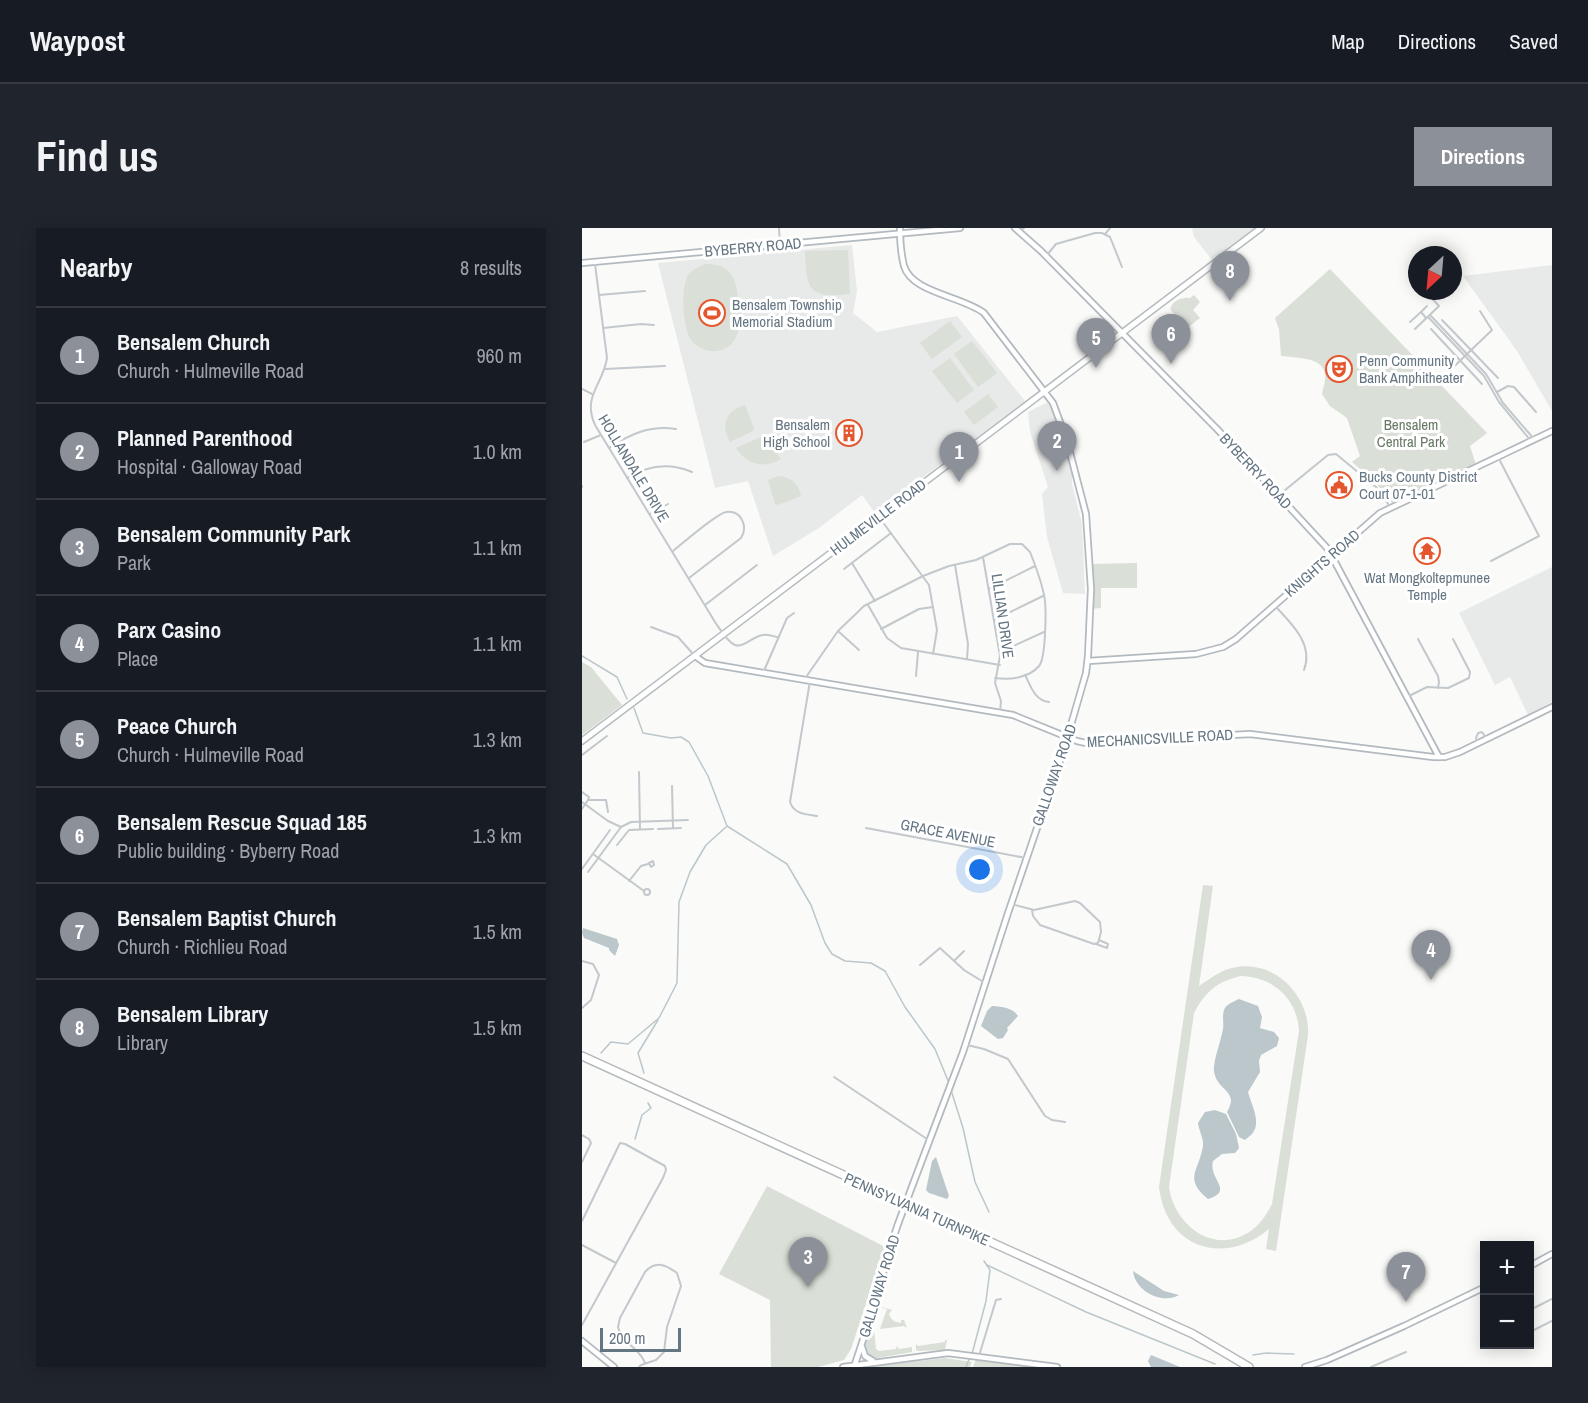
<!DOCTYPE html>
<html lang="en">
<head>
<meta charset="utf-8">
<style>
	:root { --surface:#171b24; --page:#20242c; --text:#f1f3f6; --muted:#9ea1a6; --line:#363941; --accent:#8c9099 }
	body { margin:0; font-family:"Archivo Narrow",sans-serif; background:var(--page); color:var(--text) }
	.controls { position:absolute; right:18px; bottom:18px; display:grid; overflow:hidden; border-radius:0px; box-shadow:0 3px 15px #0003 }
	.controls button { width:54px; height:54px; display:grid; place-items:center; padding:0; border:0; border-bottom:2px solid var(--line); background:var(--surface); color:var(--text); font:30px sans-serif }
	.compass { position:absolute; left:826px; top:18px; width:54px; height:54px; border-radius:50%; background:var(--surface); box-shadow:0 3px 15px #0003; rotate:206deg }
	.scale { position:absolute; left:18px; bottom:15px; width:81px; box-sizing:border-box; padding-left:6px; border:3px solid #657683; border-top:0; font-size:16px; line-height:21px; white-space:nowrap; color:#657683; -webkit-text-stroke:4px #fff; paint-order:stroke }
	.you { position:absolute; left:398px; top:642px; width:21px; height:21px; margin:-15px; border:4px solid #fff; border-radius:50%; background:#1a73e8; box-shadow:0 0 0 9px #1a73e833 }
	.badge { display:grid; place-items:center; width:39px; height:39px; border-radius:50%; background:var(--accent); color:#fff; font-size:20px; font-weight:700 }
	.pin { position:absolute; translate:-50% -50px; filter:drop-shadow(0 2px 3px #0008) }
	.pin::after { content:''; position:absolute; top:32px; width:21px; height:18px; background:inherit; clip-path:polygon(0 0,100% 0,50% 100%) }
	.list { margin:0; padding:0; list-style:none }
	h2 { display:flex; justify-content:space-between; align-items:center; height:78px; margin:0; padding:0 24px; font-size:26px }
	h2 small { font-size:20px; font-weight:400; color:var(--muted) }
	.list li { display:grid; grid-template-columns:39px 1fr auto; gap:18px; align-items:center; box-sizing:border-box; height:96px; padding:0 24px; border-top:2px solid var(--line) }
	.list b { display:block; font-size:22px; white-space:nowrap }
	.list p { margin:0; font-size:20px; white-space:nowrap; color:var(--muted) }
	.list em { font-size:20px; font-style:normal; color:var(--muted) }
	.map { position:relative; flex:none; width:970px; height:1139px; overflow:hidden; border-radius:0px }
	header { display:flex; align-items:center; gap:36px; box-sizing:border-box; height:84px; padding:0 30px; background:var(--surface); border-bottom:2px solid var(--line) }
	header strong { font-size:28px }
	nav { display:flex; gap:33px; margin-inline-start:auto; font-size:21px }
	.intro { display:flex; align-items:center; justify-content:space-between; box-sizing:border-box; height:144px; padding:0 36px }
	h1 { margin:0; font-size:42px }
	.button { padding:15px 27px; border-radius:0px; background:var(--accent); color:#fff; font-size:21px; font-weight:700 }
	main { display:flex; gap:36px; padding:0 36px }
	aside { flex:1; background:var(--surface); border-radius:0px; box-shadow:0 3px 15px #0003 }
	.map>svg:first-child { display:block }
	.built { fill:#e8e9e9 }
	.green { fill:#dadfd7; fill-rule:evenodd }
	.water { fill:#bbc7cb }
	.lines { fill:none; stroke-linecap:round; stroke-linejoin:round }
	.stream { stroke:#bbc7cb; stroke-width:1.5 }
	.secondary-casing { stroke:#b3babf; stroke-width:8 }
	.primary-casing { stroke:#b5babe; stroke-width:8 }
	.highway-casing { stroke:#b4b9bd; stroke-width:10 }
	.street { stroke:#c3c8cc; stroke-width:2 }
	.secondary { stroke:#fff; stroke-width:4.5 }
	.primary { stroke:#fff; stroke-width:5 }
	.highway { stroke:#fff; stroke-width:7 }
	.secondary-bridge-casing { stroke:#b3babf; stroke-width:8; stroke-linecap:butt }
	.secondary-bridge { stroke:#fff; stroke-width:4.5 }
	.labels { text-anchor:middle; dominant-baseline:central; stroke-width:6; stroke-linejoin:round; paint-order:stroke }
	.street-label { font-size:15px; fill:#657683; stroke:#fff }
	.poi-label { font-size:15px; fill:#657683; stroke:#fff; text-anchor:start }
	.park-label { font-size:15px; fill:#687a64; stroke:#fff }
</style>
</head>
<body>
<header>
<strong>Waypost</strong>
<nav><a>Map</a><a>Directions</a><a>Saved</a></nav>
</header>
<div class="intro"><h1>Find us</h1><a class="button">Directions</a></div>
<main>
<aside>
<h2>Nearby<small>8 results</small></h2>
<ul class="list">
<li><span class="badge">1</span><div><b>Bensalem Church</b><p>Church · Hulmeville Road</p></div><em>960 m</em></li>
<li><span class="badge">2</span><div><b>Planned Parenthood</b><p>Hospital · Galloway Road</p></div><em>1.0 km</em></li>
<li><span class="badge">3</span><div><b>Bensalem Community Park</b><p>Park</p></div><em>1.1 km</em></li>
<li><span class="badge">4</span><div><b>Parx Casino</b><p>Place</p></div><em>1.1 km</em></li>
<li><span class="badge">5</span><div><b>Peace Church</b><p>Church · Hulmeville Road</p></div><em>1.3 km</em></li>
<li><span class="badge">6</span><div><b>Bensalem Rescue Squad 185</b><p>Public building · Byberry Road</p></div><em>1.3 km</em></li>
<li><span class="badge">7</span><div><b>Bensalem Baptist Church</b><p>Church · Richlieu Road</p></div><em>1.5 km</em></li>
<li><span class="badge">8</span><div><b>Bensalem Library</b><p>Library</p></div><em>1.5 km</em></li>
</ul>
</aside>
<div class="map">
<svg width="970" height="1139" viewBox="0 0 970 1139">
	<rect width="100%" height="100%" fill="#fafaf8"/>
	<g class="built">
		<polygon points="610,0 673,0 631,33 612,9"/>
		<polygon points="270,17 275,63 271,85 295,104 375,88 443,173 293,285 280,267 237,300 191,328 166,253 133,260 76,35"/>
		<polygon points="970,37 970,183 935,123 881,48"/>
		<polygon points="466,174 477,198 490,245 490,256 500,296 503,366 481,365 465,309 460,266 466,259 448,204 446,184"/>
		<polygon points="970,339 970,474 946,487 928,449 913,457 877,385"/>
	</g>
	<g class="green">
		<path d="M264,22l2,1 2,43c-43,5 -43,-5 -45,-43z"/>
		<path d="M123,36c28,0 31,16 34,39 2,19 2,45 -23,48 -9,1 -20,-4 -25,-11 -8,-11 -11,-55 -2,-66 4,-5 10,-7 16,-10z"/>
		<path d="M748,41l157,164 -17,13 6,19 -84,38 -19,-23 -21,-18 8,-6 -13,-38 -17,-12 -8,-12c1,-6 4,-13 3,-19 -1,-19 -31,-17 -44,-19l-2,-27 -4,-11z"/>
		<path d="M612,67l6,7 -7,8 7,8 -13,10 -17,-19c3,-9 12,-12 20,-11z"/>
		<polygon points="368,93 380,109 350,131 338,115"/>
		<polygon points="390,113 415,145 396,159 372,126"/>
		<polygon points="368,130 392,162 375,175 350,143"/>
		<polygon points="406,166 416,179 392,197 382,184"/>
		<path d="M163,177l9,24 -1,2 -23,11c-10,-18 -4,-31 15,-37z"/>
		<path d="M179,209l5,1 15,21c-16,10 -34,6 -45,-11z"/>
		<path d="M196,248c13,1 20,7 23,20l-23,9 -3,-1 -7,-24z"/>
		<polygon points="555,335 555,360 519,360 519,380 508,381 508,336"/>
		<polygon points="0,434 9,439 40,477 0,507"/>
		<path d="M621,657l10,1 -14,100c11,-7 20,-15 33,-18 41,-10 78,26 76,67l-32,216 -10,-2 3,-20c-46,38 -103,19 -110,-42zM659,748c32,1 56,22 58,55l-27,173c-5,10 -11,19 -20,26 -36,27 -78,-4 -83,-43l25,-174c11,-21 24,-32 47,-37z"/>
		<polygon points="185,958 303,1019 269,1121 262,1132 236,1139 189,1139 188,1072 137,1046"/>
		<path d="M297,1078l13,4 -3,4c2,6 5,8 12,9v-3h3l3,8 -3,-2 -24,3 7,-20 -7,-2 -6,19 1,2 -1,1 2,20 3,2 17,-2 1,-3 2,3 13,-2v5l-40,7 -6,-3 -3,-10 2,-7h2z"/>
		<polygon points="363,1112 365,1112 363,1122 336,1123 334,1122 334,1116 336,1118 363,1114"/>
		<polygon points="363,1130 390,1134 388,1139 285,1139"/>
		<polygon points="394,1131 451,1139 391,1139"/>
	</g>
	<g class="water">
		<polygon points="1,700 35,711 37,717 33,728 27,722 27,720 2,710 0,705"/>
		<path d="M657,771l19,7 4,11 -2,11 14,4 5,6 -2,8 -16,9 -2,6 1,11 -12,20c3,12 14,30 4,42 -2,2 -5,4 -7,6l-6,-3 -12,-25c13,-22 -10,-20 -13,-41 -1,-10 7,-30 9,-42 1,-6 -1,-12 1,-19 2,-6 9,-8 15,-11z"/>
		<path d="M410,778c10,1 20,1 26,10l-11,12 1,2 -5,8 -5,1 -17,-13 6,-15z"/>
		<path d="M633,882l11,4 10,20 3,14 -4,5 -13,1 -9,7c-5,18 22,30 -5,38 -25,-21 -9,-28 -5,-53 1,-7 -4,-15 -5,-23l7,-11z"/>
		<polygon points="354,929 367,968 365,971 347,965 344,962 350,933"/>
		<path d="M551,1043l31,20 15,4c-17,10 -44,-4 -46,-24z"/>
		<polygon points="569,1127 598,1139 569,1139 566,1133"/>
	</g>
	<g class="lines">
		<g class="stream">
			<polyline points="0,428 35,449 45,471"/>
			<polyline points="52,480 61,505 89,510 99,509 107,514 126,548 145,598 205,636 229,677 243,715 250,726 263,733 289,735 303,743 323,779 353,821 367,855"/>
			<polyline points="19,825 29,814 46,816 77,790 95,755 97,674 108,644 124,617 144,599"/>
			<polyline points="62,845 56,825 76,792"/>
			<polyline points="369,862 381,900 393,954 407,984"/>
			<polyline points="53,911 60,887 69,880 66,875"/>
			<polyline points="405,1037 504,1084 633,1136"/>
			<polyline points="390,1126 404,1073 408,1042 402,1033"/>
			<polyline points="671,1127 684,1125 712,1126"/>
			<polyline points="384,1139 388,1129"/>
		</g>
		<defs>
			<g id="secondary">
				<path d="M318,0c0,12 1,26 4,38 8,27 58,30 80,47l69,90 14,38 19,73 5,75 -3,67 -2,17 -22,76 -56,164 -45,139 -50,132"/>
				<polyline points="433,0 459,23 635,201 746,321 857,529"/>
				<polyline points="0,35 378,0"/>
				<polyline points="113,428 123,435 431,487 495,513 504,515 668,506 851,529 863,529 878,524 970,479"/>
				<polyline points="506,433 614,426 641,419 654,411 798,285 970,203"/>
				<polyline points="948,1038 970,1026"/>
				<polyline points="0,1113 32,1139"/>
				<polyline points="280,1119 283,1128 291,1133"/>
				<polyline points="273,1136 295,1069 305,1029 316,996"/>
				<polyline points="261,1139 366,1125 475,1139"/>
				<polyline points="723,1139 745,1132 822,1098 903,1059"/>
			</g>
			<polyline id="primary" points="0,513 679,0"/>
			<polyline id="highway" points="0,828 611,1106 667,1139"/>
		</defs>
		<use href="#secondary" class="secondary-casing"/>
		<use href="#primary" class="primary-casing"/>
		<use href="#highway" class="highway-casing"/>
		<g class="street">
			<polyline points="197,0 198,17"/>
			<polyline points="436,3 442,0"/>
			<polyline points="523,6 528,0"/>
			<polyline points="465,27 474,16 513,5 520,5 528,9 540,39"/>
			<path d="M13,36l12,94c-4,27 -25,38 -12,67l120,197c5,7 12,20 20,23 9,3 18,-9 28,-10 5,-1 10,1 14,2"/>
			<polyline points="833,53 835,55"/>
			<polyline points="17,67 63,63"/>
			<polyline points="839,84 845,78"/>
			<polyline points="849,88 904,146 921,175 952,211"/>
			<polyline points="846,89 902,148 917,174 949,213"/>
			<polyline points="860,92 916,150"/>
			<polyline points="828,94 839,84 844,90"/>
			<polyline points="21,100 59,96 72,97"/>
			<polyline points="833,101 857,78 843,63"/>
			<polyline points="849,101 900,156"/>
			<polyline points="23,141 83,138"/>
			<polyline points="859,151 910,102 898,83"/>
			<polyline points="0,161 10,166"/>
			<polyline points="915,164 926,158 932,159 954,184"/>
			<polyline points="2,214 19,207"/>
			<path d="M27,220c21,-14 41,-23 67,-19"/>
			<path d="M45,250c21,-13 42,-16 65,-6"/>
			<polyline points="0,258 0,259"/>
			<polyline points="697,267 746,227 754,226 794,259 809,280"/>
			<polyline points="68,286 86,276"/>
			<polyline points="297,289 347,357 355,402 351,426"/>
			<path d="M91,323c10,-8 43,-37 53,-39 16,-2 22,15 15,26l-52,40"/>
			<polyline points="401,329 418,428 413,455 419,473 418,484"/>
			<polyline points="909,333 957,308 916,229"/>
			<polyline points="270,335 293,373"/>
			<polyline points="373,337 386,416 385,431"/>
			<polyline points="262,341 309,305"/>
			<polyline points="407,361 453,338"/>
			<polyline points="123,377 175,337"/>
			<polyline points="286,377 305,410 319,420 418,437"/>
			<path d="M693,378c16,17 39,38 29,64"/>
			<polyline points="412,392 461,368"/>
			<polyline points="69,399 96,409 111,426"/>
			<polyline points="299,401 337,381 351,379"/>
			<polyline points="256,403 277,422"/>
			<polyline points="836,411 856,448 857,454 856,460"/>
			<polyline points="418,424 462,404"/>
			<polyline points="181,445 205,390 212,385"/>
			<path d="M443,447c6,11 9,25 24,27"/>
			<polyline points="334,448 336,424"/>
			<path d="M222,452l34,-49 26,-25 59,-30 26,-10 27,-6 34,-16h12l8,8c6,15 13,33 15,49 1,11 1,57 -6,65 -10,12 -29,14 -44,12"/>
			<path d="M228,453l-20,121c4,12 15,12 27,14"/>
			<polyline points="827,468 845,459 866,460 887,450 888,444 871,411"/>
			<polyline points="896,515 894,510 896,505 900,504 905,511"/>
			<polyline points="0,527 25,508"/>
			<polyline points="57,544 58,601"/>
			<polyline points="90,558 91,600"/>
			<polyline points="0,564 7,569 6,572"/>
			<polyline points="0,574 26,593 39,599 49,594 106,592"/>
			<polyline points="0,581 6,572 24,572 26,584"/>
			<polyline points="284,600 444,630"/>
			<polyline points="76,601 99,600"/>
			<polyline points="35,617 47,602 71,601"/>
			<polyline points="11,626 62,663"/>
			<polygon points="71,633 72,637 69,639 67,635"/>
			<polyline points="0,641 28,602"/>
			<polyline points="6,644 39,599"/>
			<polyline points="47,653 59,638 66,636"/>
			<circle cx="65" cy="664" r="3"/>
			<polyline points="429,676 452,682 493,673 498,675 518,694 519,704 516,715 512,716 458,697 451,688 450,682"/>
			<polyline points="514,716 525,720 526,716 517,712"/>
			<polyline points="373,732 382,723"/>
			<polyline points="0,733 11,736 17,747 9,772 0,780"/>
			<polyline points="338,737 358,720 382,742 403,755"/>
			<polyline points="385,817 402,821 426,831 463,888 470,892 483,894"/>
			<polyline points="252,849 348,913"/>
			<polyline points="0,907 7,911 9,915 0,934"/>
			<polyline points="0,993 38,915 43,916 83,938 84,942 81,950 0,1097"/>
			<polyline points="0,1017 34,1035"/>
			<polyline points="948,1082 970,1071"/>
			<polyline points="948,1104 970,1093"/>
			<polyline points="397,1128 414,1072 419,1071"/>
			<path d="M57,1139l2,-2 15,-5 8,-8 3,-25 14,-41 -4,-13c-11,-8 -21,-13 -32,-1l-25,46 -2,9c3,16 22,21 27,36"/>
			<polyline points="789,1139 824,1124"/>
		</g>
		<use href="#secondary" class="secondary"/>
		<use href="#primary" class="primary"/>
		<use href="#highway" class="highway"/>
		<defs>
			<polyline id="secondary-bridge" points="316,996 331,956"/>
		</defs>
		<use href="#secondary-bridge" class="secondary-bridge-casing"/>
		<use href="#secondary-bridge" class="secondary-bridge"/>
	</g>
	<defs>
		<symbol id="stadium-ring" viewBox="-11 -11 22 22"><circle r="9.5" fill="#fff" stroke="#e4572e" stroke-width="1.5"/><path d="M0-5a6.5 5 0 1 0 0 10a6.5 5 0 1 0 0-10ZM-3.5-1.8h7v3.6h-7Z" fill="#e4572e"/></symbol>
		<symbol id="theatre-ring" viewBox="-11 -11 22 22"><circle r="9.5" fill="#fff" stroke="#e4572e" stroke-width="1.5"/><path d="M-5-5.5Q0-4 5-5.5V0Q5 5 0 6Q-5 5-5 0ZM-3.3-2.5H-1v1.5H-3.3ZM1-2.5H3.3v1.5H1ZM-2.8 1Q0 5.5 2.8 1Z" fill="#e4572e"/></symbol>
		<symbol id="building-ring" viewBox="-11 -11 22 22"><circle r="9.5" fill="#fff" stroke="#e4572e" stroke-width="1.5"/><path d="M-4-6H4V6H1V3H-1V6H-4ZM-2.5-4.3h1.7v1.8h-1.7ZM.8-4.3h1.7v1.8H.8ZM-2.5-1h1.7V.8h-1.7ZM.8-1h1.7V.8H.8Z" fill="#e4572e"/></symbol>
		<symbol id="civic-ring" viewBox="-11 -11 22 22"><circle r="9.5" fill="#fff" stroke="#e4572e" stroke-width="1.5"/><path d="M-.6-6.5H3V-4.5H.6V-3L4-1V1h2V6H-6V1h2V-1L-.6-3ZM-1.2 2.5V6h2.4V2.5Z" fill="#e4572e"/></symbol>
		<symbol id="temple-ring" viewBox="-11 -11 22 22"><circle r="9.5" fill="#fff" stroke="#e4572e" stroke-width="1.5"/><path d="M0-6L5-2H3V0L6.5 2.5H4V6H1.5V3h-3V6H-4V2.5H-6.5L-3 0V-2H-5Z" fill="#e4572e"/></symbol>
	</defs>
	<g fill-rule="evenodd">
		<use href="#stadium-ring" x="115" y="70" width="30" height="30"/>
		<use href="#theatre-ring" x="742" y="126" width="30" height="30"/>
		<use href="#building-ring" x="252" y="190" width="30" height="30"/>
		<use href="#civic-ring" x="742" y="242" width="30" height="30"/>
		<use href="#temple-ring" x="830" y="308" width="30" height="30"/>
	</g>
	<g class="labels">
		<g class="street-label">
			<text transform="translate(171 19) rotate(-5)">BYBERRY ROAD</text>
			<text transform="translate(52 240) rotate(59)">HOLLANDALE DRIVE</text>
			<text transform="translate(674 243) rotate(47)">BYBERRY ROAD</text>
			<text transform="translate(296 289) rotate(-37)">HULMEVILLE ROAD</text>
			<text transform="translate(740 335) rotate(-41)">KNIGHTS ROAD</text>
			<text transform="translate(421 388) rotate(82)">LILLIAN DRIVE</text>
			<text transform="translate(578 510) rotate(-3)">MECHANICSVILLE ROAD</text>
			<text transform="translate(472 547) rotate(-71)">GALLOWAY ROAD</text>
			<text transform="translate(366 605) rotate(11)">GRACE AVENUE</text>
			<text transform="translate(335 981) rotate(24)">PENNSYLVANIA TURNPIKE</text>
			<text transform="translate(297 1058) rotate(-73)">GALLOWAY ROAD</text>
		</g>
		<g class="poi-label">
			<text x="150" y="76">Bensalem Township<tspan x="150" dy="17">Memorial Stadium</tspan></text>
			<text x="777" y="132">Penn Community<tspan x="777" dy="17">Bank Amphitheater</tspan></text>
			<text x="248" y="196" text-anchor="end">Bensalem<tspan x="248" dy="17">High School</tspan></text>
			<text x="777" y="248">Bucks County District<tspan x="777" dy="17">Court 07-1-01</tspan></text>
			<text x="845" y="349" text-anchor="middle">Wat Mongkoltepmunee<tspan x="845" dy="17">Temple</tspan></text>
		</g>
		<g class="park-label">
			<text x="829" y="196">Bensalem<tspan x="829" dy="17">Central Park</tspan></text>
		</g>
	</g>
</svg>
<div class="controls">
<button>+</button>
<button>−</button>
</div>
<svg class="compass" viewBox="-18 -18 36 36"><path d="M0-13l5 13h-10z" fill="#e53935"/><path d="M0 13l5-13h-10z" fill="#9ea1a6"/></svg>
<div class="scale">200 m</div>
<div class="you"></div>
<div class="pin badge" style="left:377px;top:254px">1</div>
<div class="pin badge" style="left:475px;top:243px">2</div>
<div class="pin badge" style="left:226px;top:1059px">3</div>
<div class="pin badge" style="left:849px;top:752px">4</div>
<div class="pin badge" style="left:514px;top:140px">5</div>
<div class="pin badge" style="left:589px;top:136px">6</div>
<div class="pin badge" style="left:824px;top:1074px">7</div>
<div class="pin badge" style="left:648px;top:73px">8</div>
</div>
</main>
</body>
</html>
